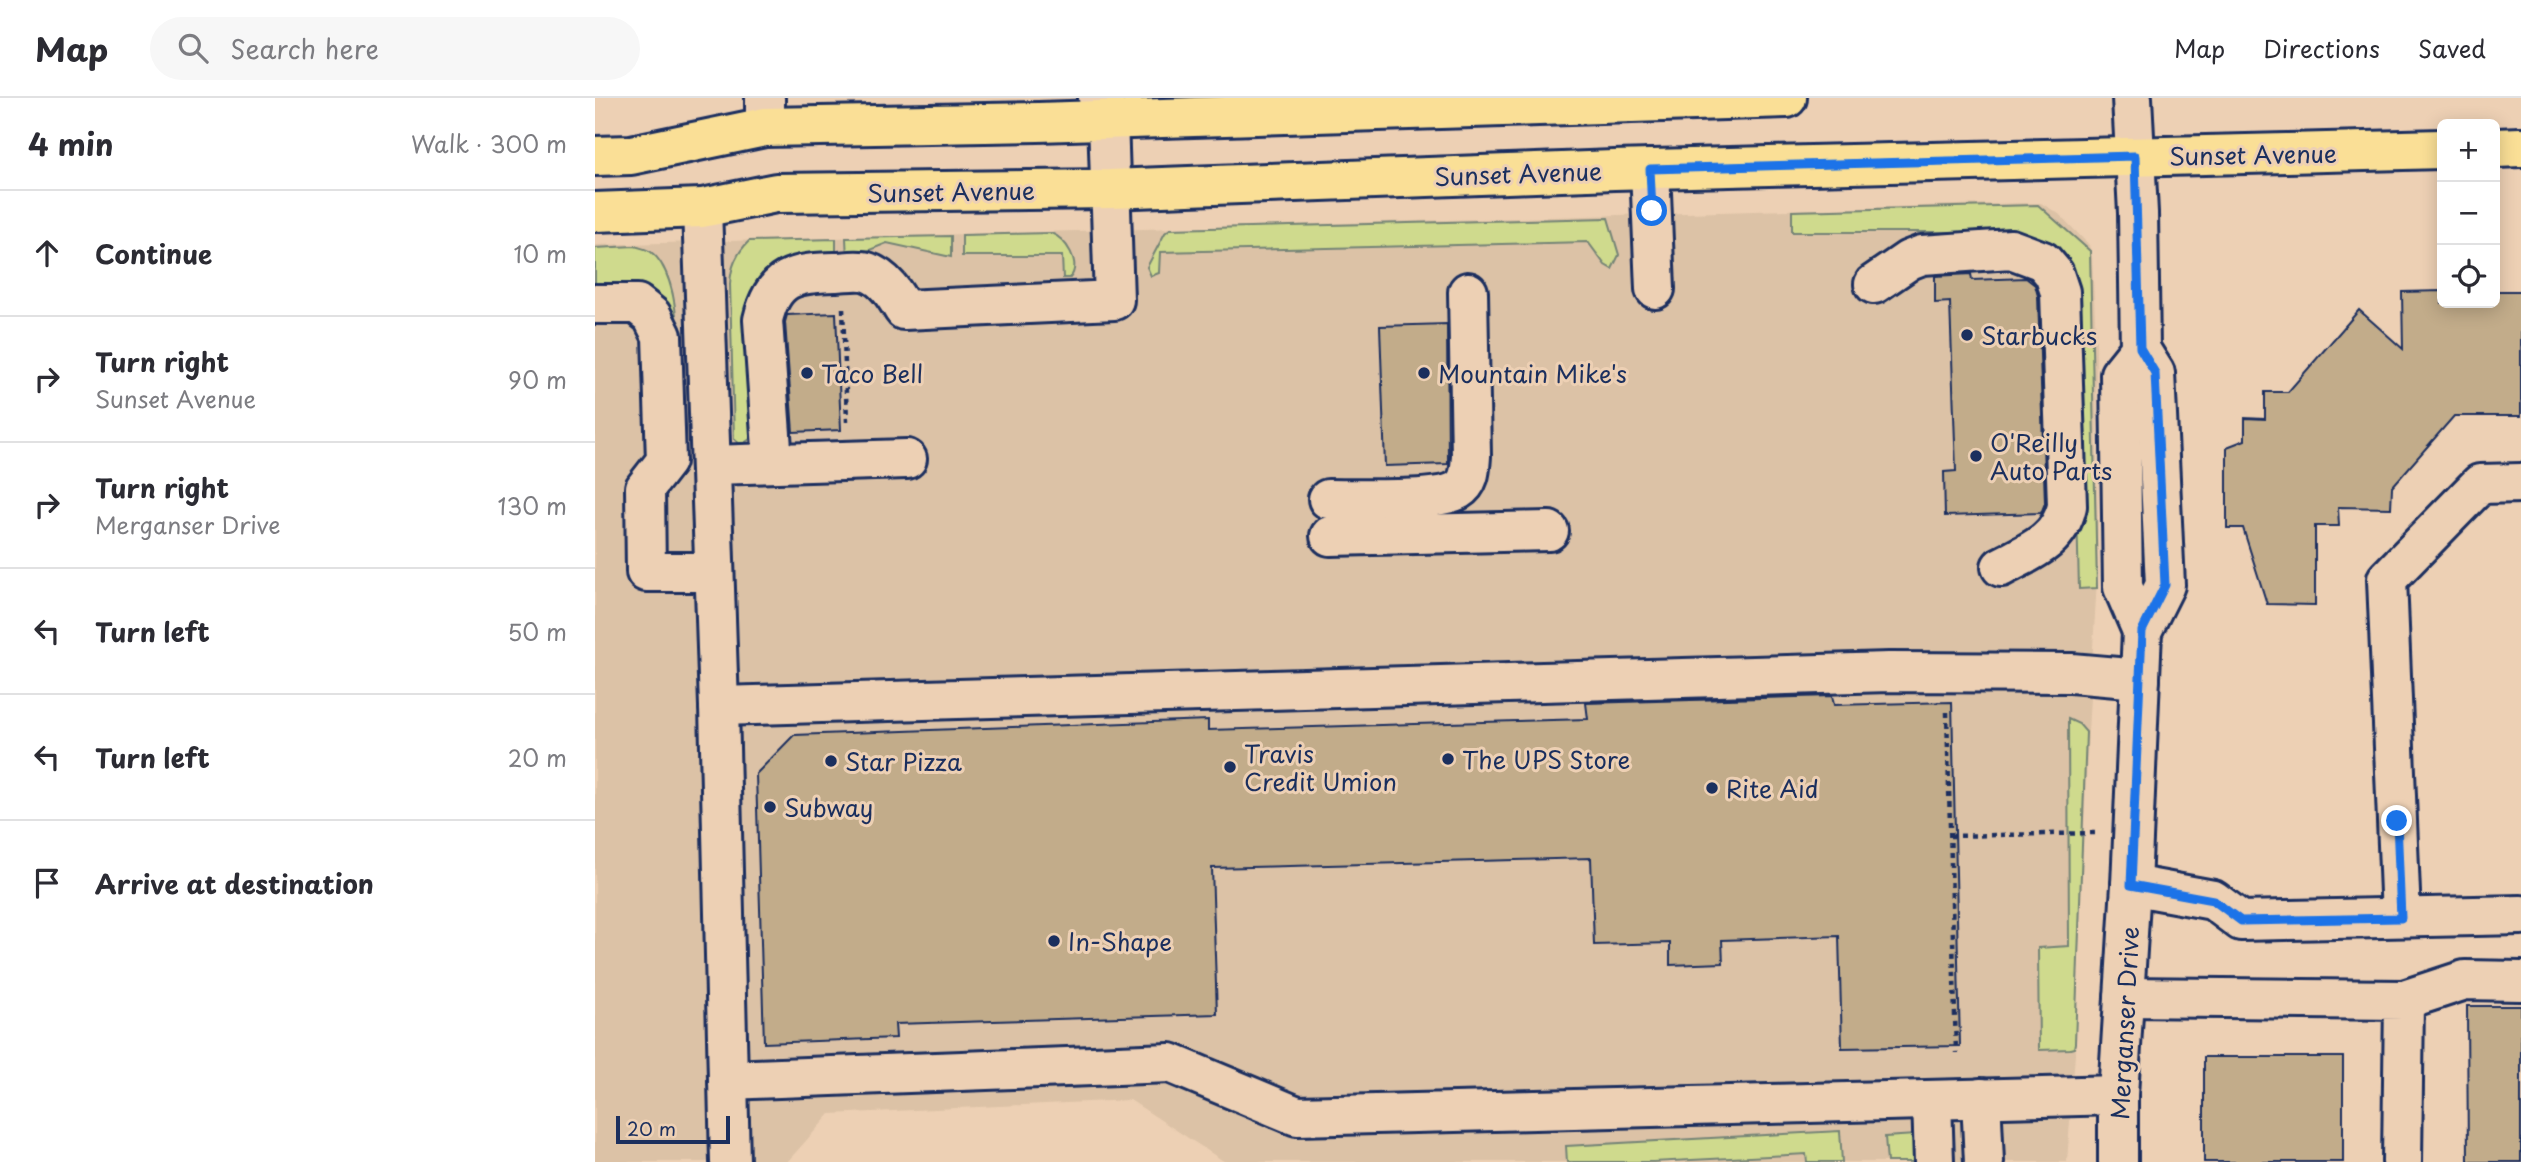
<!DOCTYPE html>
<html lang="en">
<head>
<meta charset="utf-8">
<style>
	:root { --surface:#fff; --page:#f7f7f7; --text:#2b2b33; --muted:#7c7c81; --line:#e1e1e2 }
	body { margin:0; font-family:"Playpen Sans",sans-serif; background:var(--page); color:var(--text) }
	.controls { position:absolute; right:21px; top:21px; display:grid; overflow:hidden; border-radius:10px; box-shadow:0 4px 18px #0003 }
	.controls button { width:63px; height:63px; display:grid; place-items:center; padding:0; border:0; border-bottom:2px solid var(--line); background:var(--surface); color:var(--text); font:35px sans-serif }
	.scale { position:absolute; left:21px; bottom:18px; width:114px; box-sizing:border-box; padding-left:7px; border:4px solid #1b2f5e; border-top:0; font-size:19px; line-height:24px; white-space:nowrap; color:#1b2f5e; -webkit-text-stroke:5px #edd0b4; paint-order:stroke }
	.stop { position:absolute; width:21px; height:21px; margin:-16px; border:5px solid #1a73e8; border-radius:50%; background:#fff }
	.stop.end { background:#1a73e8; border-color:#fff; box-shadow:0 2px 7px #0008 }
	.list { margin:0; padding:0; list-style:none }
	h2 { display:flex; justify-content:space-between; align-items:center; height:91px; margin:0; padding:0 28px; font-size:30px }
	h2 small { font-size:23px; font-weight:400; color:var(--muted) }
	.list li { display:grid; grid-template-columns:46px 1fr auto; gap:21px; align-items:center; box-sizing:border-box; height:126px; padding:0 28px; border-top:2px solid var(--line) }
	.list b { display:block; font-size:26px; white-space:nowrap }
	.list p { margin:0; font-size:23px; white-space:nowrap; color:var(--muted) }
	.list em { font-size:23px; font-style:normal; color:var(--muted) }
	.icon { flex:none; width:38px; height:38px; fill:none; stroke:currentColor; stroke-width:2; stroke-linecap:round; stroke-linejoin:round }
	.map { position:relative; flex:none; width:1926px; height:1064px; overflow:hidden }
	header { display:flex; align-items:center; gap:42px; box-sizing:border-box; height:98px; padding:0 35px; background:var(--surface); border-bottom:2px solid var(--line) }
	header strong { font-size:33px }
	nav { display:flex; gap:38px; margin-inline-start:auto; font-size:24px }
	.search { width:490px; height:63px; background:var(--page); display:flex; align-items:center; gap:18px; box-sizing:border-box; padding:0 24px; border-radius:38px; color:var(--muted); font-size:26px }
	main { display:flex }
	aside { flex:1; background:var(--surface) }
	.map>svg:first-child { display:block }
	.built { fill:#dcc2a6 }
	.green { fill:#cfda8d; stroke:#758476; stroke-width:2 }
	.building { fill:#c2ac8a; stroke:#1b2f5e; stroke-width:2 }
	.lines { fill:none; stroke-linecap:round; stroke-linejoin:round }
	.minor-casing { stroke:#1b2f5e; stroke-width:44 }
	.major-casing { stroke:#1b2f5e; stroke-width:44 }
	.path { stroke:#1b2f5e; stroke-width:4.5; stroke-dasharray:5 5; stroke-linecap:butt }
	.minor { stroke:#edd0b4; stroke-width:38 }
	.major { stroke:#fadf96; stroke-width:38 }
	.route { stroke:#1a73e8; stroke-width:9 }
	.poi-dot { fill:#1b2f5e; stroke:#edd0b4; stroke-width:2.5 }
	.labels { text-anchor:middle; dominant-baseline:central; stroke-width:6; stroke-linejoin:round; paint-order:stroke }
	.street-label { font-size:24px; fill:#1b2f5e; stroke:#edd0b4 }
	.poi-label { font-size:24px; fill:#1b2f5e; stroke:#edd0b4; text-anchor:start }
</style>
</head>
<body>
<header>
<strong>Map</strong>
<div class="search"><svg class="icon" aria-label="search" viewBox="0 0 24 24"><circle cx="10" cy="10" r="6"/><path d="M15 15l6 6"/></svg>Search here</div>
<nav><a>Map</a><a>Directions</a><a>Saved</a></nav>
</header>
<main>
<aside>
<h2>4 min<small>Walk · 300 m</small></h2>
<ul class="list">
<li><svg class="icon" aria-label="ahead" viewBox="0 0 24 24"><path d="M12 20V5M6 11l6-6 6 6"/></svg><div><b>Continue</b></div><em>10 m</em></li>
<li><svg class="icon" aria-label="right" viewBox="0 0 24 24"><path d="M7 20v-9h11M14 6l5 5-5 5"/></svg><div><b>Turn right</b><p>Sunset Avenue</p></div><em>90 m</em></li>
<li><svg class="icon" aria-label="right" viewBox="0 0 24 24"><path d="M7 20v-9h11M14 6l5 5-5 5"/></svg><div><b>Turn right</b><p>Merganser Drive</p></div><em>130 m</em></li>
<li><svg class="icon" aria-label="left" viewBox="0 0 24 24"><path d="M17 20v-9H6M10 6l-5 5 5 5"/></svg><div><b>Turn left</b></div><em>50 m</em></li>
<li><svg class="icon" aria-label="left" viewBox="0 0 24 24"><path d="M17 20v-9H6M10 6l-5 5 5 5"/></svg><div><b>Turn left</b></div><em>20 m</em></li>
<li><svg class="icon" aria-label="arrive" viewBox="0 0 24 24"><path d="M6 21V4h12l-3 4 3 4H6"/></svg><div><b>Arrive at destination</b></div></li>
</ul>
</aside>
<div class="map">
<svg width="1926" height="1064" viewBox="0 0 1926 1064">
	<rect width="100%" height="100%" fill="#edd0b4"/>
	<filter id="ink" filterUnits="userSpaceOnUse"><feTurbulence type="fractalNoise" baseFrequency=".0143" numOctaves="2"/><feDisplacementMap in="SourceGraphic" scale="14" xChannelSelector="R" yChannelSelector="G"/><feConvolveMatrix kernelMatrix="1 2 1 2 8 2 1 2 1" color-interpolation-filters="sRGB"/></filter>
	<g filter="url(#ink)">
		<polygon class="built" points="1431,105 1446,105 1464,116 1494,147 1497,159 1501,241 1503,466 1493,633 1480,956 1472,1064 630,1064 535,1002 235,1016 192,1064 0,1064 0,147"/>
		<g class="green">
			<polygon points="1443,107 1495,153 1502,490 1484,491 1476,179 1443,140 1417,134 1197,134 1197,113"/>
			<polygon points="1013,120 1024,157 1017,171 1010,167 993,144 565,154 564,175 556,178 552,169 570,135 575,131"/>
			<path d="M456,135c15,6 31,30 19,45h-7l-1,-22h-100v-21z"/>
			<polygon points="356,138 356,159 292,145 252,161 251,140"/>
			<path d="M241,141v23l-56,6 -24,167 -15,10 -7,-6 -4,-155c1,-17 6,-30 19,-43z"/>
			<path d="M40,148c5,2 12,3 16,6 17,13 23,44 25,63l-22,-19 -59,-8v-40z"/>
			<polygon points="1473,621 1484,626 1491,634 1480,945 1479,950 1475,951 1444,952 1443,850 1474,848"/>
			<polygon points="1245,1033 1247,1064 1212,1064 1211,1056 1058,1064 972,1064 971,1048"/>
			<polygon points="1320,1037 1322,1064 1292,1064 1290,1039"/>
		</g>
		<g class="building">
			<polygon points="1376,176 1377,182 1431,180 1440,187 1443,198 1450,405 1446,415 1350,418 1349,374 1361,373 1355,204 1340,205 1340,178"/>
			<polygon points="1847,193 1847,205 1900,205 1900,193 1926,193 1926,318 1859,318 1797,389 1796,410 1743,409 1744,428 1720,428 1720,507 1672,506 1648,430 1632,430 1632,349 1650,342 1650,320 1670,321 1670,294 1693,294 1764,212 1808,251 1807,194"/>
			<polygon points="241,215 246,332 198,334 190,224 192,217"/>
			<polygon points="852,226 853,366 790,368 785,228"/>
			<polygon points="1237,598 1239,607 1357,604 1365,948 1247,950 1244,838 1127,842 1128,865 1075,867 1075,845 999,847 996,760 617,770 622,916 300,926 301,940 169,945 161,676 199,637 613,622 613,632 993,621 991,605"/>
			<polygon points="1872,908 1926,908 1926,1064 1873,1064"/>
			<rect x="1609" y="959" width="139" height="105"/>
		</g>
		<g class="lines">
			<defs>
				<g id="minor">
					<polyline points="170,0 170,29"/>
					<polyline points="1055,71 1060,191"/>
					<polyline points="107,110 124,608 135,1064"/>
					<path d="M1279,186l35,-24 13,-5 89,-6 32,12 11,13 6,18 7,214c-8,36 -36,45 -66,61"/>
					<polyline points="0,206 42,206 57,218 67,238 71,363 50,390 51,474 119,474"/>
					<polyline points="1545,251 1525,276 1528,489 1547,533"/>
					<path d="M178,365l-10,-143c10,-44 32,-47 72,-48 9,0 23,-3 32,0 18,6 28,23 37,38l210,-10 -6,-181 -10,-21"/>
					<polyline points="116,367 312,361"/>
					<path d="M733,401c27,0 111,3 130,-9 12,-7 12,-21 13,-34l-3,-164"/>
					<polyline points="735,438 954,433"/>
					<polyline points="124,608 1294,574 1476,575 1545,581"/>
					<polyline points="1536,787 1618,802 1646,823 1926,817"/>
					<polyline points="1806,819 1792,481 1885,386 1926,385"/>
					<polyline points="1529,899 1809,902 1807,1064"/>
					<polyline points="1809,902 1870,882 1926,883"/>
					<polyline points="133,982 575,965 702,1018 1523,997"/>
					<polyline points="1386,1000 1389,1064"/>
					<polyline points="1337,1002 1339,1064"/>
					<polyline points="1523,1064 1523,997 1536,787 1547,533 1570,487 1560,275 1545,251 1543,115 1537,0"/>
				</g>
				<g id="major">
					<polyline points="1900,50 1926,49"/>
					<polyline points="0,58 36,57 170,29 443,24 1192,0"/>
					<polyline points="0,114 107,110 181,95 515,91 1019,72 1847,51"/>
				</g>
			</defs>
			<use href="#minor" class="minor-casing"/>
			<use href="#major" class="major-casing"/>
			<g class="path">
				<polyline points="248,210 252,324"/>
				<polyline points="1352,614 1361,955"/>
				<polyline points="1355,738 1501,735"/>
			</g>
			<use href="#minor" class="minor"/>
			<use href="#major" class="major"/>
		</g>
	</g>
	<g class="lines" filter="url(#ink)">
		<polyline class="route" points="1057,113 1055,71 1540,58 1545,250 1560,275 1570,487 1547,533 1536,787 1618,802 1646,823 1806,820 1802,723"/>
	</g>
	<g class="poi-dot">
		<circle cx="1372" cy="237" r="7"/>
		<circle cx="212" cy="275" r="7"/>
		<circle cx="829" cy="275" r="7"/>
		<circle cx="1381" cy="358" r="7"/>
		<circle cx="853" cy="661" r="7"/>
		<circle cx="236" cy="663" r="7"/>
		<circle cx="635" cy="669" r="7"/>
		<circle cx="1117" cy="690" r="7"/>
		<circle cx="175" cy="709" r="7"/>
		<circle cx="459" cy="843" r="7"/>
	</g>
	<g class="labels">
		<g class="street-label">
			<text transform="translate(1658 56) rotate(-1)">Sunset Avenue</text>
			<text transform="translate(923 75) rotate(-2)">Sunset Avenue</text>
			<text transform="translate(356 93) rotate(-1)">Sunset Avenue</text>
			<text transform="translate(1529 925) rotate(-87)">Merganser Drive</text>
		</g>
		<g class="poi-label">
			<text x="1386" y="237">Starbucks</text>
			<text x="226" y="275">Taco Bell</text>
			<text x="843" y="275">Mountain Mike's</text>
			<text x="1395" y="344">O'Reilly<tspan x="1395" dy="28">Auto Parts</tspan></text>
			<text x="649" y="655">Travis<tspan x="649" dy="28">Credit Umion</tspan></text>
			<text x="867" y="661">The UPS Store</text>
			<text x="250" y="663">Star Pizza</text>
			<text x="1131" y="690">Rite Aid</text>
			<text x="189" y="709">Subway</text>
			<text x="473" y="843">In-Shape</text>
		</g>
	</g>
</svg>
<div class="controls">
<button>+</button>
<button>−</button>
<button><svg class="icon" aria-label="locate" viewBox="0 0 24 24"><circle cx="12" cy="12" r="6"/><path d="M12 2v4M12 18v4M2 12h4M18 12h4"/></svg></button>
</div>
<div class="scale">20 m</div>
<div class="stop" style="left:1057px;top:113px"></div>
<div class="stop end" style="left:1802px;top:723px"></div>
</div>
</main>
</body>
</html>
